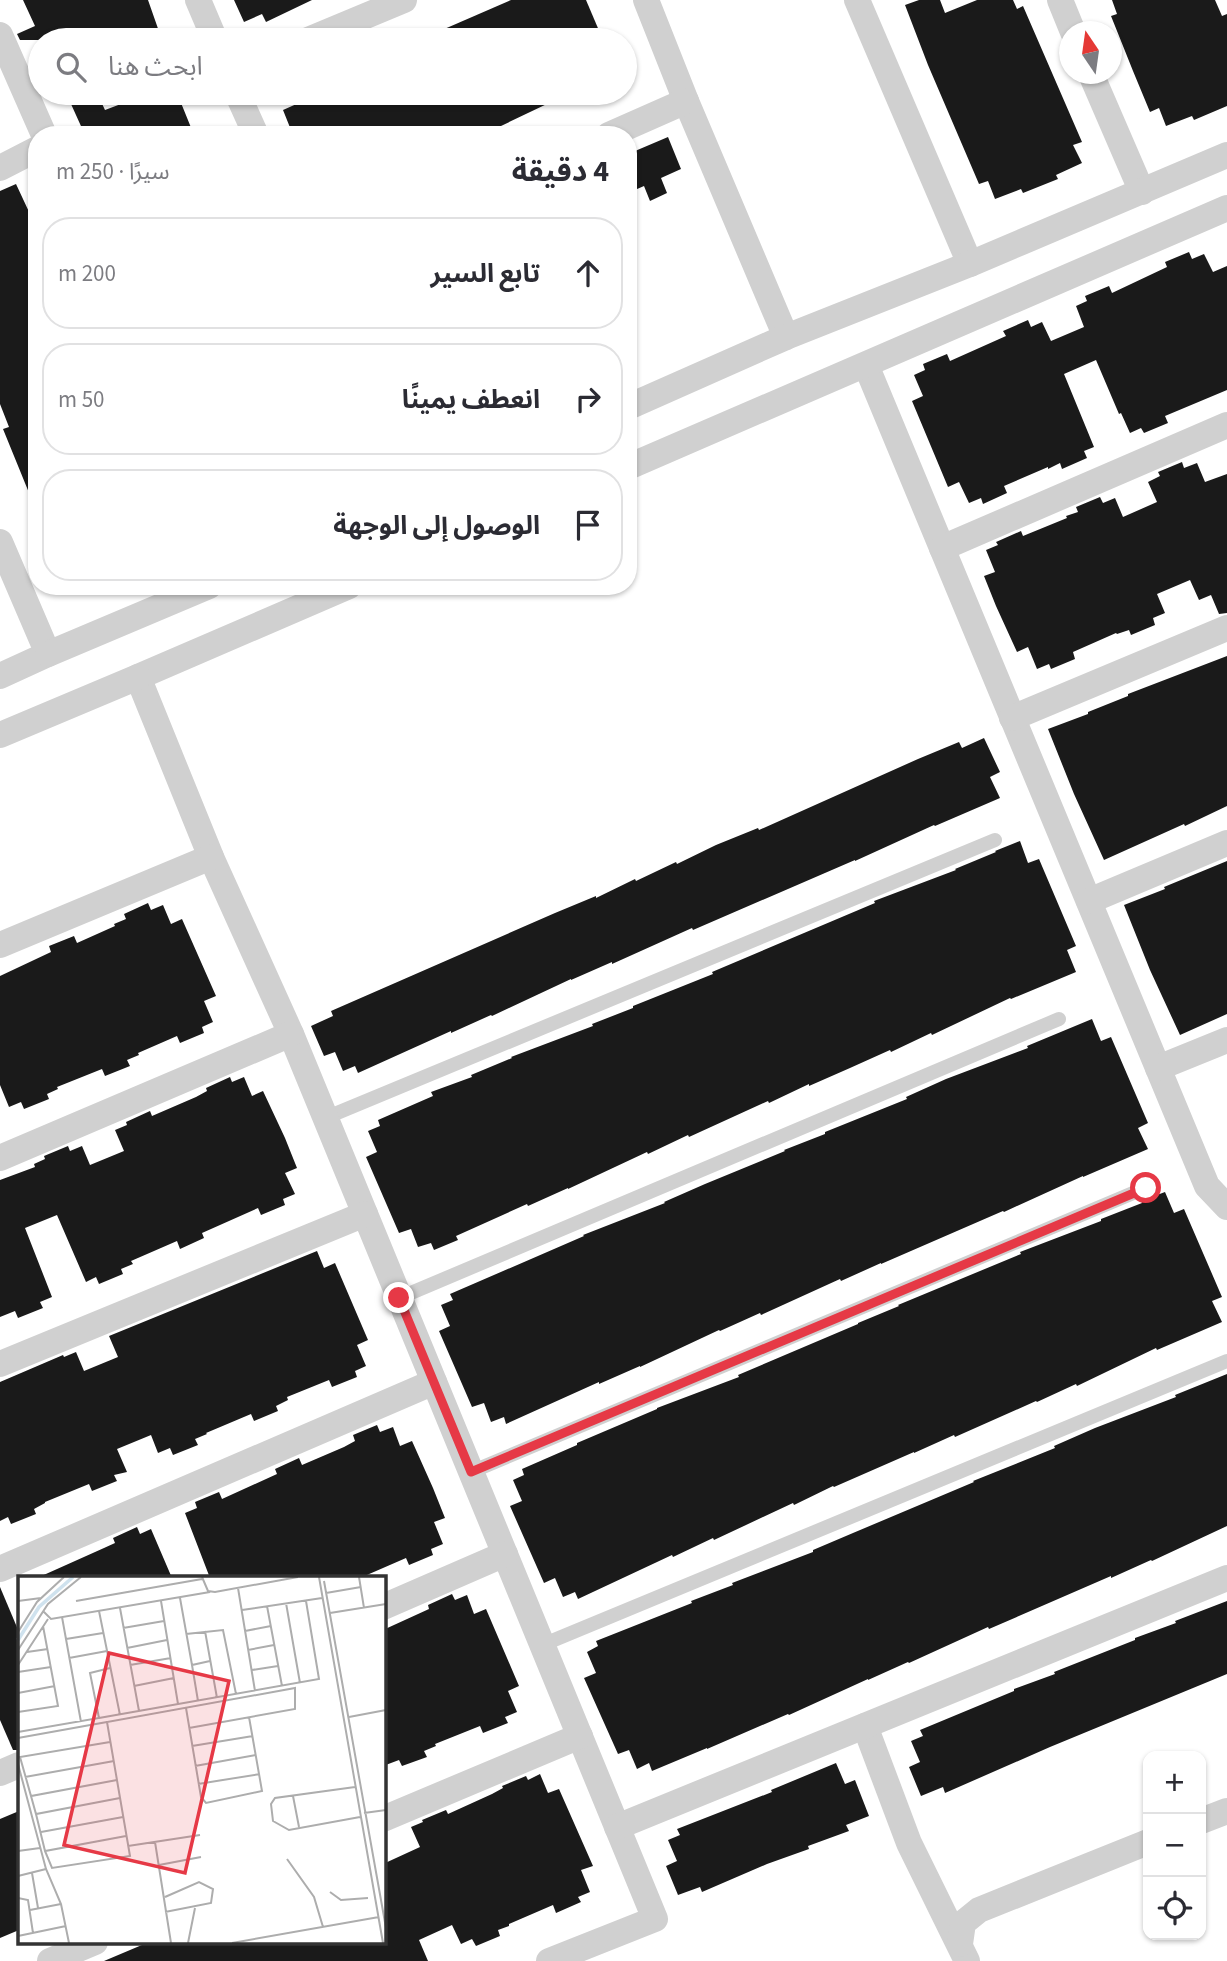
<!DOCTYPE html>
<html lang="ar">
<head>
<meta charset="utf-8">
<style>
	:root { --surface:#fff; --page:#f2f2f3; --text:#2b2b33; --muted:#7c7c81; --line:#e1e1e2 }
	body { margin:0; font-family:"Source Sans 3","Noto Sans Arabic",sans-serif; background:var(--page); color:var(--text); direction:rtl }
	.controls { position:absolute; right:21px; bottom:21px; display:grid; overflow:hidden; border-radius:14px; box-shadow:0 2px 5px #0004 }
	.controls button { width:63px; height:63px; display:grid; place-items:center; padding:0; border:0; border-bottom:2px solid var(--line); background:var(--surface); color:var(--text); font:35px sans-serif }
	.compass { position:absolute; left:1059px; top:21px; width:63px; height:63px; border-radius:50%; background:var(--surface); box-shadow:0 2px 5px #0004; rotate:347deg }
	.stop { position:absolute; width:21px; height:21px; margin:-16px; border:5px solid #e63946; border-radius:50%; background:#fff }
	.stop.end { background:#e63946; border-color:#fff; box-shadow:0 2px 7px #0008 }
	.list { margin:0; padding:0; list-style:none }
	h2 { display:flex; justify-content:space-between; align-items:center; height:91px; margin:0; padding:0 28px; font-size:30px }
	h2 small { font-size:23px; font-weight:400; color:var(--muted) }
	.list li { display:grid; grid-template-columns:46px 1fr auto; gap:21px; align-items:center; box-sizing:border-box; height:112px; margin:0 14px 14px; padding:0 14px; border:2px solid var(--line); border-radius:28px }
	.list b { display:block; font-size:26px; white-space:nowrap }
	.list em { font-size:23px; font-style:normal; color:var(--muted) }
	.icon { flex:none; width:38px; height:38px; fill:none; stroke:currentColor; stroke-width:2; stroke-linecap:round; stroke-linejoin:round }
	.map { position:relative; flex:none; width:1227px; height:1961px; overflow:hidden; direction:ltr }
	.search { position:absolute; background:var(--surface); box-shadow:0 2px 5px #0004; left:28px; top:28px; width:609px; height:77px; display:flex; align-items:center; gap:18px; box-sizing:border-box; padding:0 24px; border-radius:38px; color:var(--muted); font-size:26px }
	.panel { position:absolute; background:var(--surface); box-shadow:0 2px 5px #0004; left:28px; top:126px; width:609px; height:469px; border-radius:28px; direction:rtl }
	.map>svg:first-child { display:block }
	.building { fill:#1a1a1a }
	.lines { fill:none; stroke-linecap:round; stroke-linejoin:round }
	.lane { stroke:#d0d0d0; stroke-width:14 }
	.street { stroke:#d0d0d0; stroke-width:26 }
	.route { stroke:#e63946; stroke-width:9 }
	.inset-river { fill:none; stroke:#cfe2ee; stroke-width:3.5 }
	.inset-road { fill:none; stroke:#adadad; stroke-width:2 }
	.view { fill:#e63946; fill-opacity:0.15; stroke:#e63946; stroke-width:3.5 }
	.inset-edge { fill:none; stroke:#333; stroke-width:3.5 }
</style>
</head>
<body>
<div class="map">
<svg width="1227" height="1961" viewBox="0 0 1227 1961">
	<rect width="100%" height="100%" fill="#fff"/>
	<g class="building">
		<polygon points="23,0 148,0 162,40 20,40 17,34 35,26"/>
		<polygon points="234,0 312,0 266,22 262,14 244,22"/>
		<polygon points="511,0 586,0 603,40 419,40"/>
		<polygon points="919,0 940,0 945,13 977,0 1013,0 1017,9 1023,6 1082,142 1073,145 1082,163 1056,175 1058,179 1023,193 1021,189 995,199 988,181 979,184 928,65 905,5"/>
		<polygon points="1112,0 1215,0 1222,16 1227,14 1227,106 1194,120 1192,116 1166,126 1159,108 1150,112 1133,71 1111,16 1117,14"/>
		<polygon points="69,93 97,93 105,110 150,93 177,93 194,135 85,135 71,104 74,103"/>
		<polygon points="297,93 570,93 482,135 293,135 283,110 301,102"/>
		<polygon points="668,137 681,169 661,178 667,193 650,201 644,186 628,193 628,154"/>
		<polygon points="16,184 37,229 36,510 3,429 9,427 0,404 0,191"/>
		<polygon points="1189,252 1192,259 1204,254 1213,272 1227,266 1227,390 1165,416 1168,423 1144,433 1141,428 1130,433 1121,413 1119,414 1096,360 1064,374 1094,447 1084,451 1087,458 1062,469 1060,463 1048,469 1048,467 1004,486 1007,493 983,504 981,498 969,503 959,482 948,487 912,401 923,396 914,375 925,370 923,364 947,354 950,361 1006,336 1003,331 1028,320 1031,327 1042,322 1051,341 1084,327 1076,306 1087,301 1085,296 1109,286 1112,293 1167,267 1165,262"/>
		<polygon points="1182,462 1184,468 1197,463 1205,482 1227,474 1227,613 1219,614 1211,595 1199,600 1190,580 1157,594 1165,613 1153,618 1155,625 1131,635 1129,630 1117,634 1116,633 1073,652 1075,659 1051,669 1049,664 1037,669 1028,647 1017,652 996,606 984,576 995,572 986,550 998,545 996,542 1021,531 1023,536 1067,518 1066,516 1078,512 1076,507 1100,497 1103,503 1115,498 1123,517 1157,502 1148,482 1160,476 1158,472"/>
		<polygon points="1227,656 1227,806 1185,826 1184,824 1104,860 1074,794 1048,729 1088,714 1088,712 1128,696 1128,694"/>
		<polygon points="984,738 1000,772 990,777 1000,798 935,826 934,825 855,861 855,860 693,930 692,928 612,964 612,962 571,980 571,979 492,1016 491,1015 451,1033 451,1031 358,1073 355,1066 343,1071 335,1052 324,1056 311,1026 333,1016 331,1011 555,913 596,896 596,898 635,879 636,881 676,862 677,864 716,845 758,828 759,830 918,759 959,742 962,748"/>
		<polygon points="1020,841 1028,863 1039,859 1076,946 1067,950 1076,972 1011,999 1010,998 932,1035 931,1033 891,1052 890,1050 850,1068 809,1086 809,1084 769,1103 768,1101 689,1137 688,1135 648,1154 647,1152 568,1189 568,1188 528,1206 527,1204 456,1236 458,1240 434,1250 431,1243 418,1247 411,1229 399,1233 366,1157 377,1152 368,1131 380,1126 378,1120 433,1096 431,1092 472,1077 471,1075 512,1058 511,1057 593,1026 592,1024 633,1008 633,1006 713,974 712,972 875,903 874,901 956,870 955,869 996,852 995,851"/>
		<polygon points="1227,861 1227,1014 1180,1035 1150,970 1124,905 1165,889 1164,887"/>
		<polygon points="148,903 151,910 163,905 171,924 182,919 216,996 204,1001 213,1022 202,1027 204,1033 180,1043 177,1036 138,1053 139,1055 127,1060 130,1066 105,1076 102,1069 57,1087 58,1089 47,1094 49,1099 24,1109 21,1102 9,1107 0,1085 0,976 51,952 49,946 74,936 77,943 115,926 114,924 126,919 124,914"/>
		<polygon points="1092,1019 1101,1041 1111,1037 1148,1123 1138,1128 1148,1149 1083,1177 1083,1176 1004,1212 1003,1211 881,1264 881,1263 841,1281 840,1279 761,1315 760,1313 720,1331 719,1330 640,1367 640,1366 599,1384 599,1382 506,1424 504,1417 491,1422 484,1403 472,1407 439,1331 450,1326 441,1305 453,1300 450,1294 584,1236 583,1235 665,1203 664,1202 705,1184 785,1151 784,1150 825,1134 825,1132 907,1099 906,1097 946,1079 1028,1048 1027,1046"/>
		<polygon points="230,1077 232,1082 244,1077 252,1096 263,1091 285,1138 297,1168 285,1173 295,1194 283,1199 285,1205 261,1215 258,1208 202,1233 204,1238 180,1249 177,1241 131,1261 133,1264 121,1269 123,1274 99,1284 96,1277 86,1282 57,1215 25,1228 52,1297 40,1302 43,1308 18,1318 15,1311 0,1317 0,1180 35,1167 34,1164 45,1159 44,1156 68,1146 70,1151 82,1146 90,1165 124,1151 115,1130 127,1125 126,1122 150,1111 152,1116 196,1097 207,1091 206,1088"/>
		<polygon points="1165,1192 1174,1213 1184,1209 1222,1297 1212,1301 1222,1322 1157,1350 1156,1348 1077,1386 1076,1384 1037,1402 1036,1401 955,1437 954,1435 914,1453 914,1452 834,1487 833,1486 794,1505 793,1503 714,1540 713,1538 673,1557 672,1555 578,1599 575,1592 563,1597 555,1578 544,1583 510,1506 522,1501 513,1480 524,1475 522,1469 577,1445 577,1443 657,1409 657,1408 739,1377 738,1375 858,1324 858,1323 899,1306 898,1305 1021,1254 1020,1252 1101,1221 1101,1219 1142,1203 1141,1201"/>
		<polygon points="317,1251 324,1268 335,1263 368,1340 357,1345 366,1366 355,1371 357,1377 332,1387 329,1380 287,1397 288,1400 276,1406 278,1411 254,1421 251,1414 206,1433 207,1434 195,1439 198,1445 173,1455 170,1448 158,1453 151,1435 117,1449 127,1472 114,1475 117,1481 92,1491 89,1484 45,1502 45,1503 34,1509 36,1514 11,1524 8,1517 0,1521 0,1382 63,1355 64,1357 76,1352 84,1371 118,1357 109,1336"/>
		<polygon points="1227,1374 1227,1526 1152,1561 1151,1560 1111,1578 1111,1576 989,1629 988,1627 909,1663 908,1662 868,1680 868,1679 789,1715 788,1714 707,1749 707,1748 652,1771 649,1763 637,1769 629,1750 618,1754 584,1678 596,1673 587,1652 598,1646 596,1641 692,1603 691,1601 733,1585 732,1583 813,1552 813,1550 853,1533 974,1482 973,1481 1055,1448 1054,1446 1095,1428 1176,1397 1175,1395"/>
		<polygon points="377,1425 380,1432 393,1427 400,1446 412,1441 433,1488 445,1518 434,1522 443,1544 431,1549 433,1555 409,1565 406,1558 360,1578 210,1578 185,1513 197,1508 195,1502 219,1492 222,1499 277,1474 275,1469 299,1458 302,1465 344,1447 355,1441 353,1435"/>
		<polygon points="137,1527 140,1534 151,1529 172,1578 37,1578 104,1548 115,1543 113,1538"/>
		<polygon points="0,1587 19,1632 19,1750 13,1750 0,1720"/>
		<polygon points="452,1594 455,1600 467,1595 474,1614 486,1609 519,1686 508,1691 517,1712 505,1717 508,1723 483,1733 480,1726 435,1744 436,1746 424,1751 427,1757 402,1766 399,1760 383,1766 383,1630 429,1609 428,1605"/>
		<polygon points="1227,1601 1227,1674 1050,1747 945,1793 943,1787 921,1796 909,1767 920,1762 911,1741 923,1736 920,1730 1014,1691 1014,1689 1055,1674 1054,1672 1135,1640 1135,1638 1176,1623 1175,1621"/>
		<polygon points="836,1763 845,1784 855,1780 869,1816 846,1825 849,1831 808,1846 809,1849 767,1864 702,1892 700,1887 678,1895 666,1866 677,1861 668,1840 680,1835 677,1829 772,1792 771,1790"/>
		<polygon points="540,1774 548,1793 559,1789 593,1866 581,1870 590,1892 578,1897 581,1902 556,1913 553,1905 509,1924 509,1926 498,1930 500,1936 476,1946 472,1939 461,1944 452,1925 419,1940 428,1961 104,1961 149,1942 383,1942 383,1864 420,1847 411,1827 423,1822 422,1820 446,1810 448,1814 492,1794 503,1788 502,1786 526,1776 528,1780"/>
		<polygon points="19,1811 19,1930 0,1938 0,1819"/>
	</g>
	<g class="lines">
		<g class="lane">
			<polyline points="325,1118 995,840"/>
			<polyline points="399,1298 1059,1019"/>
			<polyline points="471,1472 1145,1188"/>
			<polyline points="542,1645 1227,1361"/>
		</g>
		<g class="street">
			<polyline points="198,0 215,40"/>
			<polyline points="646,0 686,101 786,337"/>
			<polyline points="857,0 970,264"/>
			<polyline points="1060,0 1073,32"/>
			<polyline points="0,35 44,135"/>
			<polyline points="308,40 404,0"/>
			<polyline points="1091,74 1142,192"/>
			<polyline points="237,93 256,135"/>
			<polyline points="609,135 686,101"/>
			<polyline points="0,168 37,149"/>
			<polyline points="866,365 1207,1186 1227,1207"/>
			<polyline points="628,407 786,337 970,264 1227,155"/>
			<polyline points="628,467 1227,208"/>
			<polyline points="0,542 48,654 0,676"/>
			<polyline points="942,548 1227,425"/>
			<polyline points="349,586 138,677 211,857 291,1034 655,1919 549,1961"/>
			<polyline points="48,654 209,586"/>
			<polyline points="1012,718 1227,628"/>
			<polyline points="0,735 138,677"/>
			<polyline points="1089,901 1227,843"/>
			<polyline points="0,945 211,857"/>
			<polyline points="1158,1068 1227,1040"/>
			<polyline points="0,1158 291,1034"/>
			<polyline points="0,1364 365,1214"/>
			<polyline points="0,1569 434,1382"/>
			<polyline points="383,1607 505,1554"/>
			<polyline points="865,1726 909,1843 967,1961"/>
			<polyline points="0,1773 19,1765"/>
			<polyline points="383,1819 580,1736"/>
			<polyline points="1201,1821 1227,1811"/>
			<polyline points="617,1827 1227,1578"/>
			<polyline points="960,1944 963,1923 979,1910 1148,1842"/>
			<polyline points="50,1961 95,1942"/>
		</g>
	</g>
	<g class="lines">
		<polyline class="route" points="399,1298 471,1472 1146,1188"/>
	</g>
	<g transform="translate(18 1576)">
		<rect width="368" height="368" fill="#fff"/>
		<path class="inset-river" d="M0,64l21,-33 34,-30"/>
		<path class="inset-road" d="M184,1l6,14 7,1 83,-15M301,1l64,366M341,1l5,31M306,5l62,347M220,12l17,103M308,17l35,-6M162,22l12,67 18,-4M0,25l23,-3M58,25l126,-22M143,25l17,103M268,27l14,80M249,30l15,80M102,32l19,103M224,34l80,-12M25,35l8,8 159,-27M81,35l21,104M312,37l56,-9M44,41l19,105M105,52l41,-7M187,55l12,67M227,55l26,-5M0,56l19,-30 27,-25M168,58l37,-4 13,64M48,63l37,-6M109,72l40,-8M0,74l30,-46 33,-27M230,74l26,-5M9,76l21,-3M51,82l38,-7M0,89l30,-46M112,89l41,-7M174,89l6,36M234,94l26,-4M0,96l33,-5M116,110l40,-8M0,117l37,-7M168,132l15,89 5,6 56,-12 -13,-74M0,136l40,-6 -15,-80M331,141l37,-7M81,142l220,-39 -13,-78M0,156l81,-14 -9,-45 20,-5M0,162l89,-16M92,166l-90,15 11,39 86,-16M174,170l61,-10M0,188l28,105 15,35 8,39M177,190l61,-11M7,201l89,-16M180,208l62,-10M337,211l-80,11 -4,6 2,17 16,9 71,-13M13,220l5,18 84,-16M275,220l6,31M346,237l22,-3M18,238l9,37 81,-15M23,256l82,-15M137,266l16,101M110,270l72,-11M0,275l22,-3M27,275l7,17 78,-12 -23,-134 188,-34v21l-106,19M269,283l27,38 9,30M141,289l42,-8M14,297l6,35M0,300l28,-7M312,316l11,8 27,-2M0,322l10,2 5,33M12,334l31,-6M147,336l46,-9 2,-14 -14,-7 -34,15M0,360l48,-10M170,367l7,-35M214,367l147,-26"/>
		<path class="view" d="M91,77l120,28 -44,192 -121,-28z"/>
		<rect width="368" height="368" class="inset-edge"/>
	</g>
</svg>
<div class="controls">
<button>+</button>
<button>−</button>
<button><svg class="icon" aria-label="locate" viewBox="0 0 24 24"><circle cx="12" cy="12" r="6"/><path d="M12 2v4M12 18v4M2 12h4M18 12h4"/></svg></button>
</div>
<svg class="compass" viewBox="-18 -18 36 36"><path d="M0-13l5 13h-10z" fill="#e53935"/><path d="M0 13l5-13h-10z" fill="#7c7c81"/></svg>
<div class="stop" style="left:1146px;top:1188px"></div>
<div class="stop end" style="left:399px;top:1298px"></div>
<div class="search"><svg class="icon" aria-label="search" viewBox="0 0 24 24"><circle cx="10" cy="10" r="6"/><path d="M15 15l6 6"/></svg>ابحث هنا</div>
<section class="panel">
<h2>4 دقيقة<small>سيرًا · 250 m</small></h2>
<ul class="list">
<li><svg class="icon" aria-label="ahead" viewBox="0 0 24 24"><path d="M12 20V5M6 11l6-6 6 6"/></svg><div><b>تابع السير</b></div><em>200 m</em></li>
<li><svg class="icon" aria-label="right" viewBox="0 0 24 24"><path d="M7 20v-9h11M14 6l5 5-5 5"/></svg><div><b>انعطف يمينًا</b></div><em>50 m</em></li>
<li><svg class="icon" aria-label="arrive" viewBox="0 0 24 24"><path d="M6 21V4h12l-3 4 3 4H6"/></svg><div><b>الوصول إلى الوجهة</b></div></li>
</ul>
</section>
</div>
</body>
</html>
